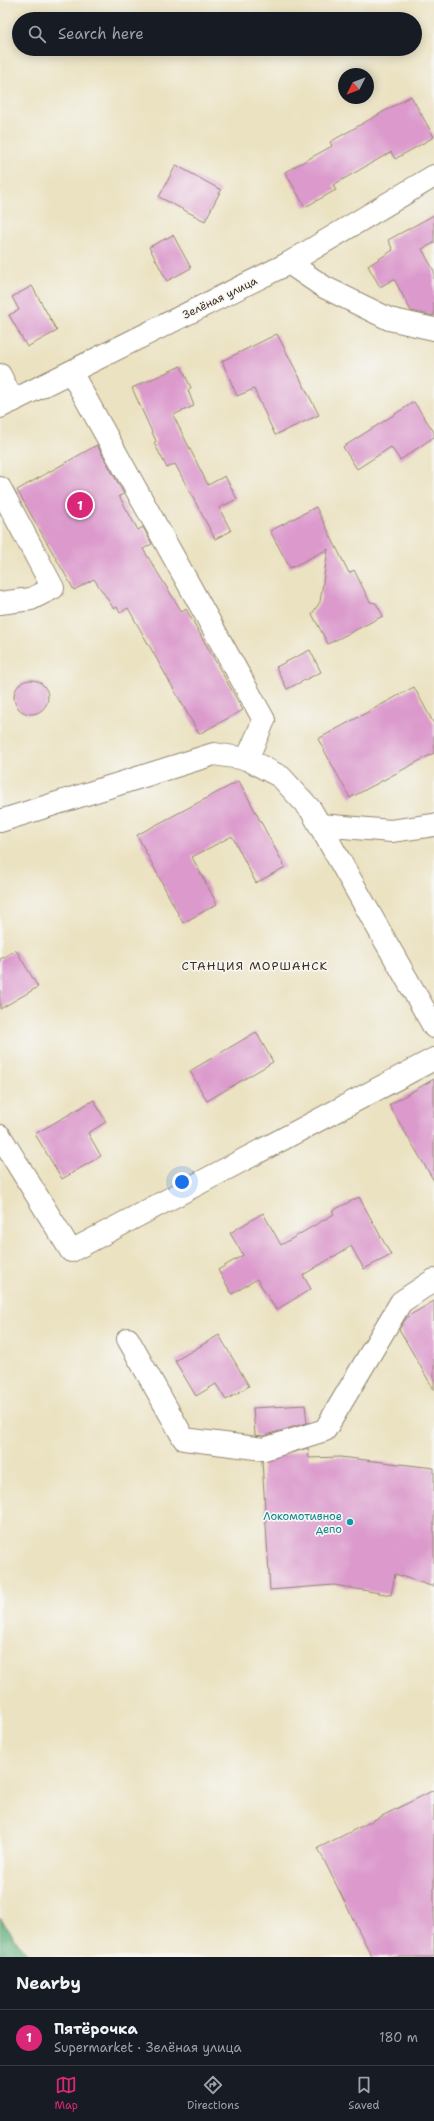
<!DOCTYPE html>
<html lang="en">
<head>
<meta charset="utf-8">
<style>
	:root { --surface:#171b24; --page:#242831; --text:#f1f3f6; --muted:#9ea1a6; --line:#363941; --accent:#db2777 }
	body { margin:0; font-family:"Shantell Sans",sans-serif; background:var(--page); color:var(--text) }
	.compass { position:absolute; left:338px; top:68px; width:36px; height:36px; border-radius:50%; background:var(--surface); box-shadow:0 2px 10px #0003; rotate:228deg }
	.you { position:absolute; left:182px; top:1182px; width:14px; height:14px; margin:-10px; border:3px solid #fff; border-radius:50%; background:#1a73e8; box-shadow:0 0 0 6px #1a73e833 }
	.badge { display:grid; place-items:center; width:26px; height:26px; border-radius:50%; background:var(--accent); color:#fff; font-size:13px; font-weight:700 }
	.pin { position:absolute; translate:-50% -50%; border:2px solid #fff; box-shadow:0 1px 4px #0006 }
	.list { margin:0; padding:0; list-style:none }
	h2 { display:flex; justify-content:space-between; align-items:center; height:52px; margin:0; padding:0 16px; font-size:17px }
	h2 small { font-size:13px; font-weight:400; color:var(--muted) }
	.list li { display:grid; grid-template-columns:26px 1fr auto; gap:12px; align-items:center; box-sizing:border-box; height:56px; padding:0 16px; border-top:1px solid var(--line) }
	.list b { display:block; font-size:15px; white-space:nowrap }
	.list p { margin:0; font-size:13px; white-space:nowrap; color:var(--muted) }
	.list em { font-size:13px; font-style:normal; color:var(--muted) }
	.icon { flex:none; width:22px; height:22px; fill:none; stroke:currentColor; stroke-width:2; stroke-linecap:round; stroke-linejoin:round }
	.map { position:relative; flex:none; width:434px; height:1957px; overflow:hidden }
	.search { position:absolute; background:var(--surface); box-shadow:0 2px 10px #0003; left:12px; right:12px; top:12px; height:44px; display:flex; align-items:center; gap:10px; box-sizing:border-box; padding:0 14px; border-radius:22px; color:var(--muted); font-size:15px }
	.sheet { height:108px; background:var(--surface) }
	nav { display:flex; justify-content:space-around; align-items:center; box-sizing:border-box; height:56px; border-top:1px solid var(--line); background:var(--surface); font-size:11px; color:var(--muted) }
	nav a { display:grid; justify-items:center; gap:2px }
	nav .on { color:var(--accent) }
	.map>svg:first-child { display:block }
	.forest { fill:#5cac79; stroke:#4c6b4c }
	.building { fill:#db99cc }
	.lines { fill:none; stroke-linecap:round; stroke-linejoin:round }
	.minor-casing { stroke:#938670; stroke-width:24 }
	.minor { stroke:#fff; stroke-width:22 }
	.culture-dot { fill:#0f9aa8; stroke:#f6f6f2; stroke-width:1.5 }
	.labels { text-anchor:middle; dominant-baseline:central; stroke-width:3.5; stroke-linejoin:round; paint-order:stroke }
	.street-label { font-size:11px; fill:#3b2a1e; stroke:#f6f6f2 }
	.culture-label { font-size:11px; fill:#0d838f; stroke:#f6f6f2; text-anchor:end }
	.neighbourhood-label { font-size:12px; letter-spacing:1px; fill:#3b2a1e; stroke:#f6f6f2 }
</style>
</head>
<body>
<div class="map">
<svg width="434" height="1957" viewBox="0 0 434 1957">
	<rect width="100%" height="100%" fill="#f6f6f2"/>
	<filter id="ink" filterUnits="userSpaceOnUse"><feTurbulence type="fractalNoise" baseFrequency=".025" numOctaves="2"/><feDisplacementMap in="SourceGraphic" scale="8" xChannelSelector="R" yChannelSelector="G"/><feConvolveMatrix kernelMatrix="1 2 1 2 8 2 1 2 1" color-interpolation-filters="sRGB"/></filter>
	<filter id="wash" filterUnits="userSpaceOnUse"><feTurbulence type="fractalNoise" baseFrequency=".012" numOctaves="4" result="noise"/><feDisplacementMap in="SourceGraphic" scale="16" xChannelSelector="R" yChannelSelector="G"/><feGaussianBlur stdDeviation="0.9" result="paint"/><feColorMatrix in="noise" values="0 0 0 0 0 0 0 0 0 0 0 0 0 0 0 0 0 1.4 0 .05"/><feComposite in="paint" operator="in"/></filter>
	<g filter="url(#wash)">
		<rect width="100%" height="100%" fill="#ebe2c1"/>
		<polygon class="forest" points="0,1918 29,1957 0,1957"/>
		<g id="blocks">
			<g class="building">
				<polygon points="411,96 434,137 395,159 391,152 333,185 336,190 305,207 285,172 332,146 330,142"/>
				<polygon points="176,165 221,190 205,221 159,197"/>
				<polygon points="434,215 434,243 422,249 434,271 434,316 411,311 394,279 380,287 368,266 393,250 388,240"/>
				<polygon points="173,235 191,268 167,281 149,247"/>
				<polygon points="32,286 57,331 27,347 9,315 19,310 12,297"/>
				<polygon points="277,334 319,415 275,435 254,389 237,396 222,361"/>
				<polygon points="181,366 191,388 188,390 194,406 173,415 208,485 225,476 237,499 219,508 231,531 215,539 175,464 167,468 154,443 156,441 132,388"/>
				<polygon points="414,402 434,432 434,437 400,460 391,447 357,469 343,447"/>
				<polygon points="97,445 124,494 119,496 138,530 143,527 152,544 143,549 182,612 186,609 243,710 199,734 128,608 120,613 117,607 114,609 94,579 74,590 17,490"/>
				<polygon points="316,507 349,573 354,570 370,602 376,603 383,616 328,644 312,614 320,602 328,549 290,568 270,531"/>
				<polygon points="310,650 321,672 287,689 276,667"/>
				<circle cx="31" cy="697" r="17"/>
				<polygon points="414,687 434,724 434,753 350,798 318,739"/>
				<polygon points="239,781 285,867 256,883 232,836 192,857 217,904 183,923 137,835"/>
				<polygon points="16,950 38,987 0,1009 0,959"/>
				<polygon points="256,1032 273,1062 207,1101 190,1071"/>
				<polygon points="434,1079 434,1181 389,1105"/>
				<polygon points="94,1100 106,1122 88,1133 101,1156 62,1179 35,1134"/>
				<polygon points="359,1197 391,1255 364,1269 351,1246 303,1275 311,1289 276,1310 257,1279 232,1294 218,1270 243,1255 230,1233 263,1213 281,1245 334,1214 332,1211"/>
				<polygon points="434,1301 434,1390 399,1329 407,1317"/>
				<polygon points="219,1335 249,1386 226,1400 216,1384 196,1396 175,1361"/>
				<polygon points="305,1405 307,1423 263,1436 255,1435 253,1408"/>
				<polygon points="308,1448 309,1458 340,1457 434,1468 434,1587 395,1574 391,1595 334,1585 270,1590 262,1461"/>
				<polygon points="434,1790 434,1957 372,1957 318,1848"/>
			</g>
		</g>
	</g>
	<g filter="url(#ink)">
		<use href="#blocks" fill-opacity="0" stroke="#938670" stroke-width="1"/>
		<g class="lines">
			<defs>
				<g id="minor">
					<polyline points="289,263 324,287 389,319 434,329"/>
					<polyline points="71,372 264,720 247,759"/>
					<polyline points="0,375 13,401"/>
					<polyline points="0,407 289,263 434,176"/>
					<polyline points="0,488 53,588 31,599 0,603"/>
					<polyline points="0,821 214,754 247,759 281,777 311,810 434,1027"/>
					<polyline points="321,825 391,831 434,825"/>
					<polyline points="0,1136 71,1251 434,1059"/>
					<polyline points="128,1339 184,1439 264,1449 325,1430 401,1302 434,1280"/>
				</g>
			</defs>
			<use href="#minor" class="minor-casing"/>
			<use href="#minor" class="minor"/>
		</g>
	</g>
	<circle class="culture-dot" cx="350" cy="1522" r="4"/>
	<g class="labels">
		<g class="street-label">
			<text transform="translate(220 298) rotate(-26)">Зелёная улица</text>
		</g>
		<g class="culture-label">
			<text x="342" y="1516">Локомотивное<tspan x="342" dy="13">депо</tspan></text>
		</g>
		<g class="neighbourhood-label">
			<text x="255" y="966">СТАНЦИЯ МОРШАНСК</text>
		</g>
	</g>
</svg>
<svg class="compass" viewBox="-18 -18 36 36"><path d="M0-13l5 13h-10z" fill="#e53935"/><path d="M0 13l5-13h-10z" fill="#9ea1a6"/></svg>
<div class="you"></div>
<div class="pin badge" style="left:80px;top:505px">1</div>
<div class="search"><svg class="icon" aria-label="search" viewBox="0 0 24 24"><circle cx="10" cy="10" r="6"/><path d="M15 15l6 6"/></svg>Search here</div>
</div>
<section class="sheet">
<h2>Nearby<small></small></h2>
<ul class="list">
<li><span class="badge">1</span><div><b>Пятёрочка</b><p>Supermarket · Зелёная улица</p></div><em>180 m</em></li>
</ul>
</section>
<nav>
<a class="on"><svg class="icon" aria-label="map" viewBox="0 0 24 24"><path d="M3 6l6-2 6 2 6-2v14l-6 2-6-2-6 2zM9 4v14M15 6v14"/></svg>Map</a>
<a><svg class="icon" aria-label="directions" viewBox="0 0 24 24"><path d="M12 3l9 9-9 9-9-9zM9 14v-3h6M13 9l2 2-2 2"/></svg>Directions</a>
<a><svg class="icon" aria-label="saved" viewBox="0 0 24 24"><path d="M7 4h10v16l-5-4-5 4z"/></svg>Saved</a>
</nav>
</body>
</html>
